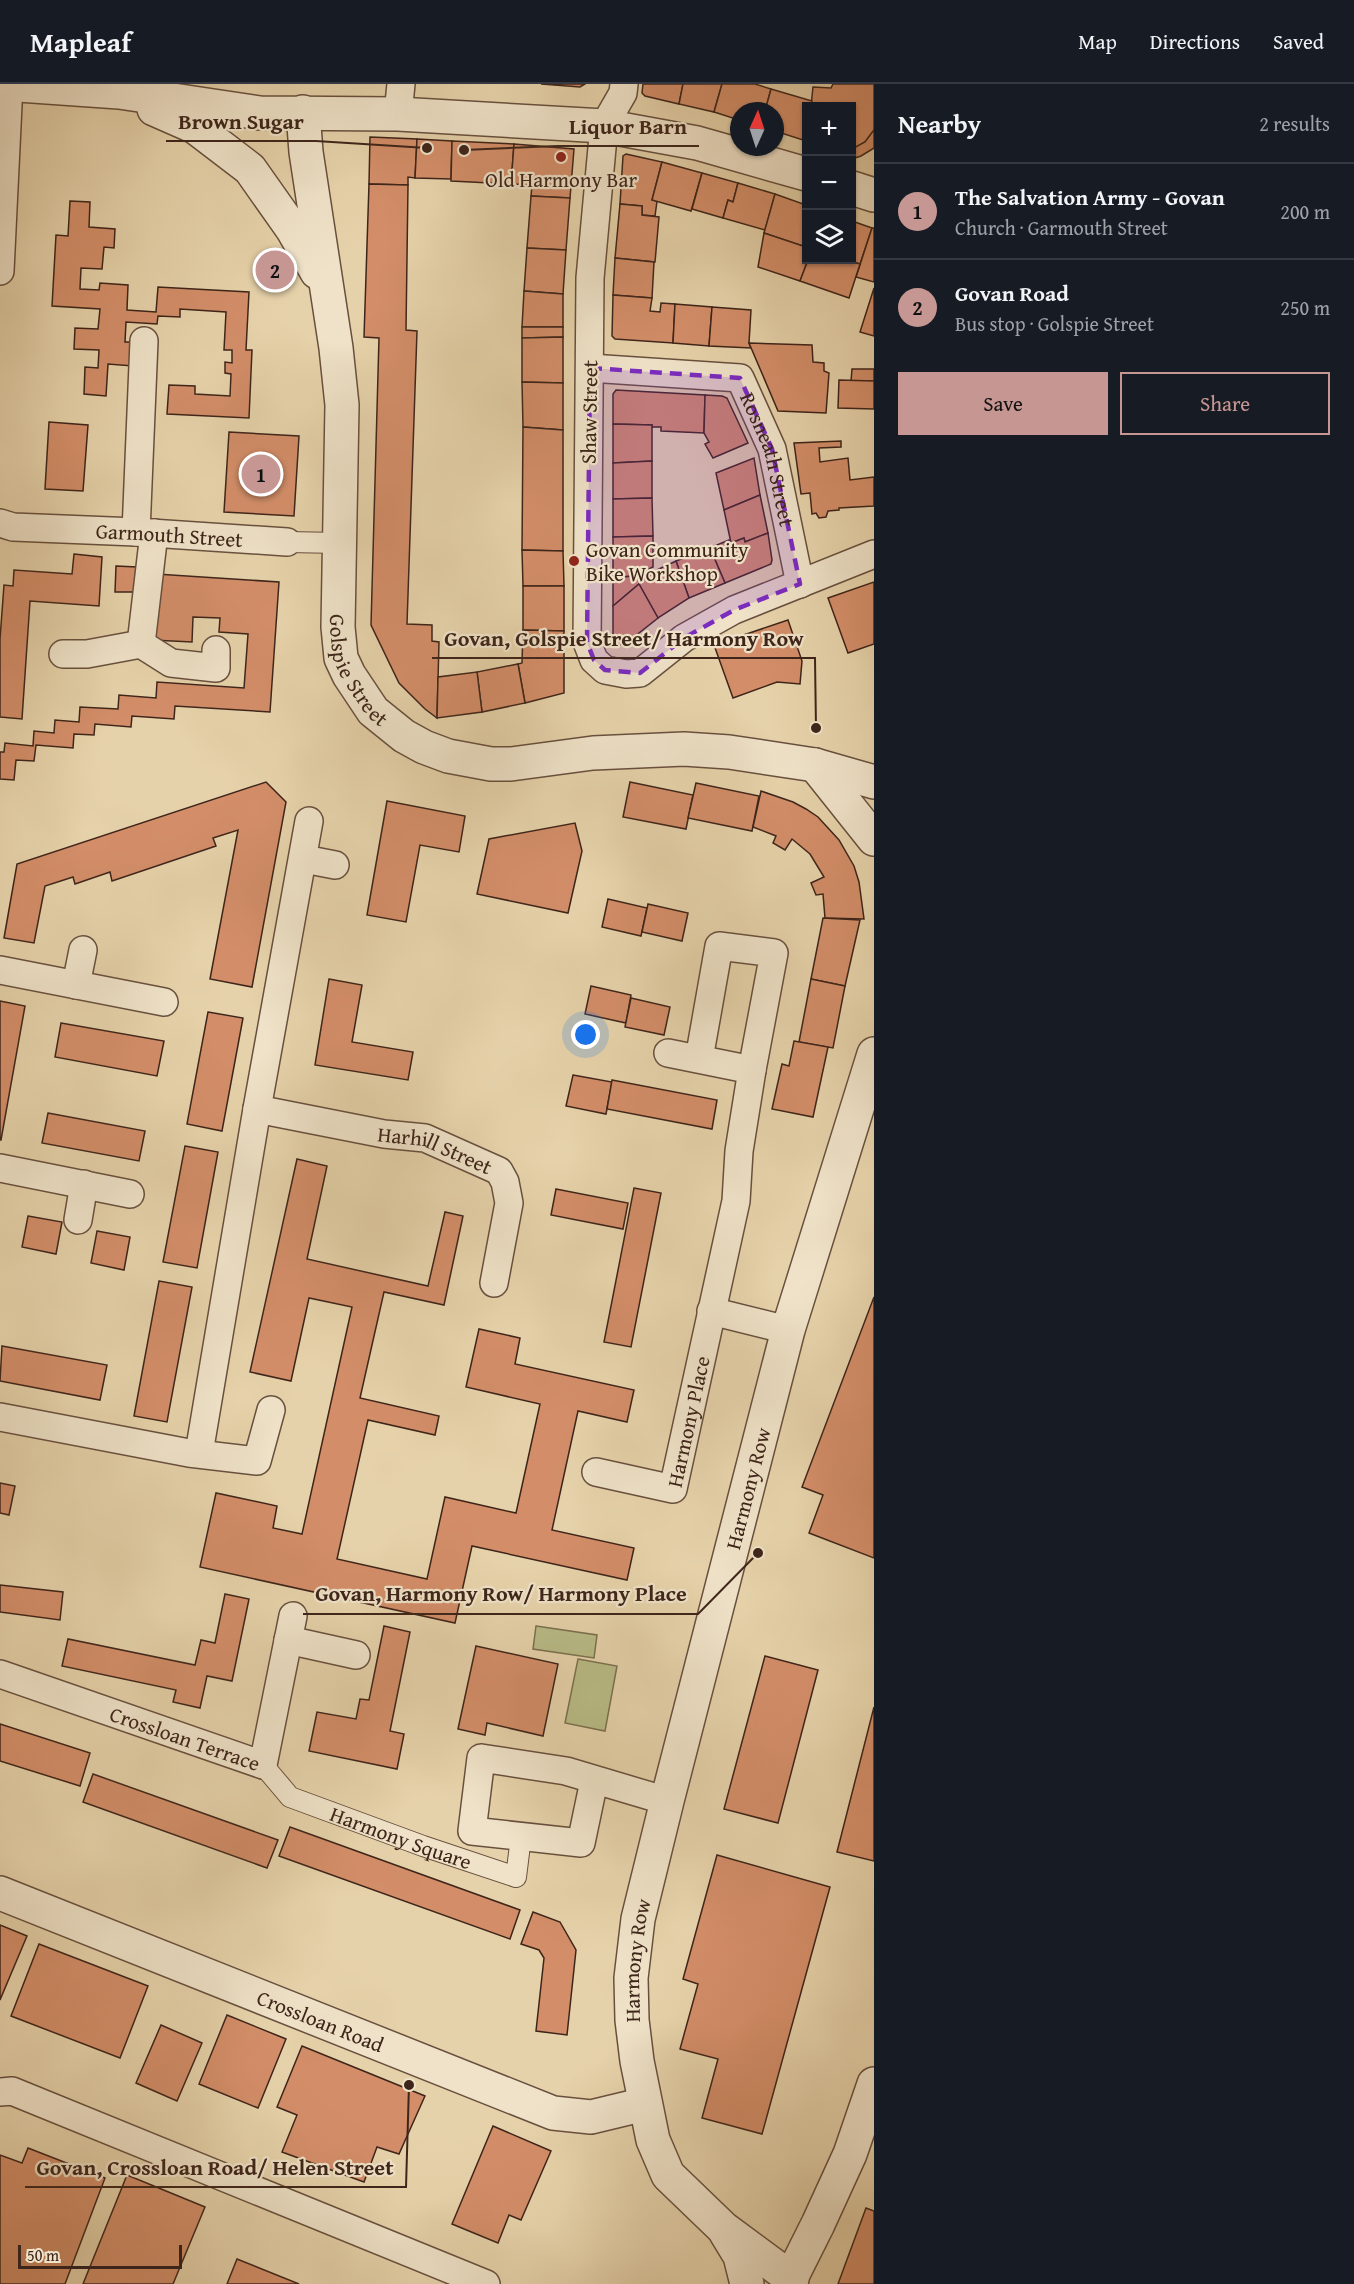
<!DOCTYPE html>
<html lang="en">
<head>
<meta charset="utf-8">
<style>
	:root { --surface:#171b24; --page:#242831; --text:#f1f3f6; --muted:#9ea1a6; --line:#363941; --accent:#c59692 }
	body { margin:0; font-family:"Gentium Book Plus",serif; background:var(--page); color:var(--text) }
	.controls { position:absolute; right:18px; top:18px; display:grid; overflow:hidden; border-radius:0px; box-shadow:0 2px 4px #0004 }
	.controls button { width:54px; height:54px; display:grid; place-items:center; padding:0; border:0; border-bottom:2px solid var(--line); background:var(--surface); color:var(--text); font:30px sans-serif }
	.compass { position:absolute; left:730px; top:18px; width:54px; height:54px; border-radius:50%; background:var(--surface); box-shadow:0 2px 4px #0004; rotate:3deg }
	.scale { position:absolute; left:18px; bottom:15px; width:164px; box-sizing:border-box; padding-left:6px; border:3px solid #3e251a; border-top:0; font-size:16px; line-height:21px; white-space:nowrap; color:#3e251a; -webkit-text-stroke:4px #efe2c8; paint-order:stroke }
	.you { position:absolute; left:586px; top:951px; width:21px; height:21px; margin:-15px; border:4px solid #fff; border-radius:50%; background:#1a73e8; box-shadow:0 0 0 9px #1a73e833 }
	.badge { display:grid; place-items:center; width:39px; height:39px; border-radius:50%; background:var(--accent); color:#111; font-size:20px; font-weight:700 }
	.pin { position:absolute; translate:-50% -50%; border:3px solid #fff; box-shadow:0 2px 6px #0006 }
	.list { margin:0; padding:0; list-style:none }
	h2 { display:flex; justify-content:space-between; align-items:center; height:78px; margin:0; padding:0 24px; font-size:26px }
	h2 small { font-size:20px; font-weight:400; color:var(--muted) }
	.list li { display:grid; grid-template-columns:39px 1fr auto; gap:18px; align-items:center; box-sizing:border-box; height:96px; padding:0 24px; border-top:2px solid var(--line) }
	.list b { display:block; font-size:22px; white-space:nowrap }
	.list p { margin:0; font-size:20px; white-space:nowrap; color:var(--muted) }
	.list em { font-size:20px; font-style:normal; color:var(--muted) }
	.actions { display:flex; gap:12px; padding:18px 24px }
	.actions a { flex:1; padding:14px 0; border:2px solid var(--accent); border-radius:0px; text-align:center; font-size:21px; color:var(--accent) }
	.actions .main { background:var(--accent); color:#111 }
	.icon { flex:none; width:33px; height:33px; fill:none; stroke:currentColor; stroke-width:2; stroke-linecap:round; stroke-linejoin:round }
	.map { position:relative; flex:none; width:874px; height:2200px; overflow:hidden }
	header { display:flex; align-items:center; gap:36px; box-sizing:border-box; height:84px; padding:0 30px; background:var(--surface); border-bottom:2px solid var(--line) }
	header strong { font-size:28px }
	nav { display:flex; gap:33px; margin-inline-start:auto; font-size:21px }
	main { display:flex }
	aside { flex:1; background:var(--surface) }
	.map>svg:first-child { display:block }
	.green { fill:#b8bb86; stroke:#7b7050; stroke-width:1.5 }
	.building { fill:#d38e69; stroke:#3e251a; stroke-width:1.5 }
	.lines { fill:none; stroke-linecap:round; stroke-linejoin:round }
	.pedestrian-casing { stroke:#68503e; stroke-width:22 }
	.minor-casing { stroke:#68503e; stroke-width:30 }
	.tertiary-casing { stroke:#68503e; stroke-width:36 }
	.pedestrian { stroke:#efe2c8; stroke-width:20 }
	.minor { stroke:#efe2c8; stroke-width:27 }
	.tertiary { stroke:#efe2c8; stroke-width:33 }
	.marked { fill:#7b2cbf; fill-opacity:0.2; stroke:#7b2cbf; stroke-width:4.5; stroke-dasharray:12 8; stroke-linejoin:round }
	.poi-dot { fill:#8f2418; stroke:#efe2c8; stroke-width:2 }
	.labels { text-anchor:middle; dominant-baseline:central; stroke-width:4.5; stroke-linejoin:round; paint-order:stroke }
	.poi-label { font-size:21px; fill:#3e251a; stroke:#efe2c8 }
	.street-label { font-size:21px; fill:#3e251a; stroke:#efe2c8 }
	.leader { fill:none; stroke:#3e251a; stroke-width:2 }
	.callout-dot { fill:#3e251a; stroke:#efe2c8; stroke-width:2 }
	.callout-label { font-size:22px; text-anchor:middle; font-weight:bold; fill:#3e251a; stroke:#efe2c8; stroke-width:4.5; stroke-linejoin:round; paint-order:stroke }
</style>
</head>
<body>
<header>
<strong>Mapleaf</strong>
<nav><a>Map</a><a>Directions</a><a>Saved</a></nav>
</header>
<main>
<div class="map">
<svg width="874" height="2200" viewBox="0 0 874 2200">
	<rect width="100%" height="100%" fill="#e6d2aa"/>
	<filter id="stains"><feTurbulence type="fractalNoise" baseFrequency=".00333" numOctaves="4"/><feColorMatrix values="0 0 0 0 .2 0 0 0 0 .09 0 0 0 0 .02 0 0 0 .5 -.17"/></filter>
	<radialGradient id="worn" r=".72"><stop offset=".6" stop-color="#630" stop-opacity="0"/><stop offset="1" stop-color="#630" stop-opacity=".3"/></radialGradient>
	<g class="green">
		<polygon points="536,1542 597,1551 594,1574 533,1565"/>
		<polygon points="578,1575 617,1582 605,1647 565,1639"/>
	</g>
	<g class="building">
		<polygon points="541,0 585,0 580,3"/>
		<polygon points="643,0 683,0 679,20 645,12 642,9"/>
		<polygon points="683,0 722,0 714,28 679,20"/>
		<polygon points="722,0 755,0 771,5 765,27 739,27 739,36 714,28"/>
		<polygon points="833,0 874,0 874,46 865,58 855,64 852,65 852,22 811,22 813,3 831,4"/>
		<polygon points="771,5 812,17 811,22 806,22 806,57 775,47 775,27 765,27"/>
		<polygon points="874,46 874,64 861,72 852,75 852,65 865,58"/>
		<polygon points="370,53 417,55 415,94 408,93 408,101 369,100"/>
		<polygon points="417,55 452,57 451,95 415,94"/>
		<polygon points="452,57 514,60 511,100 451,97"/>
		<polygon points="514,60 574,65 570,114 531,112 532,101 511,100"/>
		<polygon points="626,70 662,78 652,116 657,117 655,132 642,131 642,122 620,120 623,72"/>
		<polygon points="662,78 702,89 691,127 652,116"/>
		<polygon points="702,89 738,99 733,118 728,116 723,134 692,125"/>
		<polygon points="738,99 775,110 765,146 723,134 728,116 733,118"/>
		<polygon points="369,100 408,101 406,246 417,247 407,540 432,541 432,557 439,558 437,634 425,625 399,599 371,541 379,254 364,253"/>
		<polygon points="775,110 806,121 806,163 764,149"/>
		<polygon points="531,112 570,114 566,166 527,164"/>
		<polygon points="70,117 90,118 89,143 115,145 114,164 104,163 102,185 81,184 80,205 99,206 100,199 128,201 127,226 156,228 158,203 249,208 246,266 252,266 249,334 167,330 169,301 195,302 195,310 230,312 231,290 225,289 225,278 232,279 232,266 224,266 226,228 180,225 180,233 158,232 157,240 126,238 125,258 134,258 133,282 108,280 106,312 84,310 85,283 98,284 99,266 74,265 75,244 98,245 100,225 52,222 56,151 68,152"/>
		<polygon points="620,120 642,122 642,131 659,133 655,178 615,174"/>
		<polygon points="852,137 872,144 860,180 845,176 852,176"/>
		<polygon points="872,144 874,144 874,198 856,193"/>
		<polygon points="764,149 806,163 808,176 800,197 758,183"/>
		<polygon points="527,164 566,166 563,210 524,207"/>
		<polygon points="615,174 654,178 652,214 613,211"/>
		<polygon points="808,176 845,176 860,180 849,214 800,197"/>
		<polygon points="874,204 874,252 860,248"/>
		<polygon points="524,207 563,210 563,243 522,243"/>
		<polygon points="613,211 652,214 650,227 660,228 661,219 675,220 673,259 615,255 612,252"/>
		<polygon points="675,220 712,223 709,262 673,259"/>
		<polygon points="712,223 751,226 749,259 751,264 709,262"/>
		<polygon points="522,243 563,243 563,253 522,254"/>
		<polygon points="563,253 563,299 522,298 522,254"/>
		<polygon points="749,259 812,261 813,278 824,279 824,287 829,289 826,329 778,327"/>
		<polygon points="852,285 874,285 874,297 851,297"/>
		<polygon points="839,296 874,297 874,325 838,324"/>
		<polygon points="522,298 563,299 563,346 523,343"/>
		<polygon points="616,306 705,311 704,349 661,347 661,343 652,343 652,341 613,340 613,310"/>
		<polygon points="705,311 722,312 727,314 748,359 713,374 705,360 709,358 704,349"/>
		<polygon points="49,338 88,341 83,407 45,405"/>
		<polygon points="613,340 652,341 652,377 613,379"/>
		<polygon points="523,343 563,346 563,467 522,466"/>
		<polygon points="229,348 299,352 294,432 224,428"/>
		<polygon points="841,357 841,363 819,364 820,378 848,374 850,396 874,393 874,422 839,424 839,426 828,427 826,433 819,434 816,429 812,430 810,409 801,410 794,359"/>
		<polygon points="754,374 760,411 724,426 716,389"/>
		<polygon points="652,377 652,414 613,415 613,379"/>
		<polygon points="760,411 768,449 745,458 744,454 731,459 724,426"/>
		<polygon points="652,414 653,452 613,453 613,415"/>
		<polygon points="768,449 772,476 771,480 725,499 710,464 729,456 731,459 744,454 745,458"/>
		<polygon points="653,452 653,483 645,487 645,492 613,493 613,453"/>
		<polygon points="710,464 725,499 689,514 676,477"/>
		<polygon points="522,466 563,467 564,502 523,502"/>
		<polygon points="74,470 102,473 99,522 30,517 22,635 0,633 0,555 4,501 13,502 14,486 72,490"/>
		<polygon points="676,477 689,514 658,534 639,500 659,485"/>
		<polygon points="116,482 137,483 137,508 115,508"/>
		<polygon points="156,490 279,498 270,628 175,622 174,635 132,632 131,643 95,640 94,651 74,650 73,664 36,661 34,677 16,676 14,696 0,695 0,668 4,668 5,659 33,662 34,647 54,649 55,636 79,638 80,623 118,625 119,611 156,614 157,598 244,604 248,550 219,548 220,534 193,533 192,558 152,556"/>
		<polygon points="645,492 645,495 613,522 613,493"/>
		<polygon points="874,498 874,560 848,569 828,514"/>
		<polygon points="639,500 658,534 625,560 619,561 615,559 613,554 613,522"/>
		<polygon points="523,502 564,502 564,547 523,546"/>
		<polygon points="788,536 802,577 800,600 777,598 733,614 714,561"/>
		<polygon points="523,546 564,547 564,609 525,619 518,580 522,579"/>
		<polygon points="518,580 525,619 482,628 477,588"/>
		<polygon points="477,588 482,628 437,634 438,593"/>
		<polygon points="266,698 286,718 252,903 210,895 238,746 213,754 216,762 112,797 110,788 75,800 73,793 45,802 34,859 4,854 17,780"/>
		<polygon points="630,698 693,711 686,745 623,733"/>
		<polygon points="696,699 759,712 752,747 688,734"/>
		<polygon points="761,707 793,718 806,725 818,733 839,756 854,782 859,798 864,835 825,834 823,810 816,811 811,799 824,793 810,770 792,755 785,766 773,759 776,752 753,743"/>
		<polygon points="387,717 465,732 459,768 420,761 406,838 367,831"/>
		<polygon points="575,739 582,767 568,829 477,810 489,755"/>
		<polygon points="608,815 647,824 641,852 602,843"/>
		<polygon points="648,820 688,829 682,857 642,848"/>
		<polygon points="823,834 860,836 845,902 811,895"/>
		<polygon points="329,895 362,901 352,958 413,968 408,996 315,981"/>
		<polygon points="811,895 845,902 833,964 799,958"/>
		<polygon points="591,902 631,911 626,939 585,930"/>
		<polygon points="631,914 670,923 664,951 625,943"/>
		<polygon points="0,917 25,922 1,1056 0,1056"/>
		<polygon points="208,928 243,934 222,1047 187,1040"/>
		<polygon points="61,939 164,957 157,992 55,973"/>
		<polygon points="794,957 828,963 813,1033 772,1025 782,980 789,982"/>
		<polygon points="573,991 612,998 606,1030 566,1022"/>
		<polygon points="612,996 717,1016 712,1045 607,1025"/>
		<polygon points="48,1029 145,1047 139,1077 42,1059"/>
		<polygon points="185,1062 218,1068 197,1184 163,1178"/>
		<polygon points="297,1075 327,1082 307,1175 428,1202 445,1128 463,1132 444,1221 384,1208 360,1314 439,1332 435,1351 368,1336 337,1475 427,1495 445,1413 516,1429 540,1320 466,1303 479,1245 520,1254 515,1280 634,1306 627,1338 578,1327 552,1446 634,1464 627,1496 472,1462 455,1539 200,1483 216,1409 277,1422 273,1444 302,1450 352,1223 309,1214 291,1297 250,1288"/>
		<polygon points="634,1104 661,1109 631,1263 604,1258"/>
		<polygon points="556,1105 628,1119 623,1145 551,1131"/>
		<polygon points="28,1132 62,1138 56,1170 22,1163"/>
		<polygon points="97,1147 130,1153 124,1186 91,1179"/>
		<polygon points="159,1197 192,1203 167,1338 134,1332"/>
		<polygon points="874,1213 874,1474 809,1449 823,1411 802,1403"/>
		<polygon points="2,1262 107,1281 100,1316 0,1297"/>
		<polygon points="0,1399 15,1402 9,1431 0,1429"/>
		<polygon points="0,1501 63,1508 60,1536 0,1528"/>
		<polygon points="225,1510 249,1515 232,1597 207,1592 200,1624 173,1618 176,1606 62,1582 68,1555 195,1581 201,1556 215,1559"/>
		<polygon points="384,1542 410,1548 390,1647 404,1650 397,1685 309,1667 317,1628 356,1635 360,1615 369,1616"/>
		<polygon points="476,1562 558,1580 543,1652 487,1639 485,1651 458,1645"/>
		<polygon points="765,1572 818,1586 778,1739 724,1725"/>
		<polygon points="874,1623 874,1777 837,1768"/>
		<polygon points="0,1640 90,1669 80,1702 0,1677"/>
		<polygon points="93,1690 278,1756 267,1784 83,1718"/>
		<polygon points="290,1743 520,1826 510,1855 279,1772"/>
		<polygon points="717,1771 830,1803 762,2050 702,2034 718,1975 680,1965 698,1900 683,1895"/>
		<polygon points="533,1828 560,1838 576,1866 567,1951 536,1947 544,1874 539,1866 521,1860"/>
		<polygon points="0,1841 27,1852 0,1916"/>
		<polygon points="39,1860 148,1902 120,1974 11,1932"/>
		<polygon points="227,1931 286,1955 258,2024 199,2000"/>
		<polygon points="161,1941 202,1959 177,2017 136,1999"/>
		<polygon points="302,1962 425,2012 399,2070 377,2063 364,2098 282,2068 297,2031 277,2023"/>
		<polygon points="493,2042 551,2067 521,2136 509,2131 498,2159 452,2140"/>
		<polygon points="28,2064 105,2094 65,2200 0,2200 0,2071 22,2079"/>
		<polygon points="127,2091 205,2123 173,2200 83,2200"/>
		<polygon points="866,2124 874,2127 874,2200 838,2200"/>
		<polygon points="237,2175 299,2200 227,2200"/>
	</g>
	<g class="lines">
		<defs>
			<g id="pedestrian">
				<polyline points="287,458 339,459"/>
				<path id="s1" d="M263,1681l27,32 133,49 93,31 5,-40"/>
			</g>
			<g id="minor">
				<polyline points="624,0 623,9 604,42 590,194 587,558 594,576 605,586 626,590 640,589 684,554 734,526 874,470"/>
				<polyline points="398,30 401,0"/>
				<polyline points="0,187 9,0"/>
				<path id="s2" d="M590,284l150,10 32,71 28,135"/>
				<path id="s3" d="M0,439l13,4 123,5 151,10"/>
				<polyline points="136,448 144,257"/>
				<polyline points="141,560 154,449"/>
				<polyline points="63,570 87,570 141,560 171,579 216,584 216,566"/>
				<polyline points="304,775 335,781"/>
				<polyline points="0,886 164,918"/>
				<polyline points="76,901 83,866"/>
				<polyline points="668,969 752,986 774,869 719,862 699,975"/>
				<polyline points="257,1025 309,737"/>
				<polyline points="0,1084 130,1110"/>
				<polyline points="78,1136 84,1100"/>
				<polyline points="711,1227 788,1246"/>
				<polyline points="0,1333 189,1369 257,1377 271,1326"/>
				<path id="s4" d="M199,1369l58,-344 127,25 41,4 74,33 6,11 4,21 -15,80"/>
				<path id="s5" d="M596,1388l77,17 63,-288 3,-50 13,-81"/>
				<polyline points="288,1556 356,1571"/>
				<path id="s6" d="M0,1590l263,91 30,-149"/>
				<polyline points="594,1697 581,1759 472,1747 481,1674 566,1687 667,1717"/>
				<polyline points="0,2008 12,2007 486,2200"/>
			</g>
			<g id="tertiary">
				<polyline points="4,0 119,8 260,29 398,30 604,42 697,59 806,90"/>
				<polyline points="154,25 195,43 250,85 293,146 317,188"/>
				<path id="s7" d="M303,28l3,40 30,196 6,57 -4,222 3,31 8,17 24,36 31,25 20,11 24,9 43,8h20l82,-11 91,-4 45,3 86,13 59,17"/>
				<polyline points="852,104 874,111"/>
				<polyline points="815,681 874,755"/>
				<path id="s8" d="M0,1809l553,220 38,4 54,-13"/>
				<polyline points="726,2149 740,2172 747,2200"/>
				<path id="s9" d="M792,2195l-69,-51 -55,-53 -15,-35 -16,-79 -5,-41 -1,-42 7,-59 29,-118 121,-471 86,-276"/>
				<polyline points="788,2200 818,2140 850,2070 874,2000"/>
			</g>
		</defs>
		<use href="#pedestrian" class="pedestrian-casing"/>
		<use href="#minor" class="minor-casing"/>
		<use href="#tertiary" class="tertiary-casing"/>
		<use href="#pedestrian" class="pedestrian"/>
		<use href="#minor" class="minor"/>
		<use href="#tertiary" class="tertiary"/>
	</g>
	<path class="marked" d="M590,284l150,10 32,71 28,135 -66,26 -50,28 -44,35 -35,-3 -11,-10 -7,-18z"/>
	<g class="poi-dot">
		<circle cx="561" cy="73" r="6"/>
		<circle cx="574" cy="477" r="6"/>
	</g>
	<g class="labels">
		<g class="poi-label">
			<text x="561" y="95">Old Harmony Bar</text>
			<text x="586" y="465" text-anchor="start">Govan Community<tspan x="586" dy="24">Bike Workshop</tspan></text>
		</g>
		<g class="street-label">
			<text transform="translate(589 328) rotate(-89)">Shaw Street</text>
			<text stroke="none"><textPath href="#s2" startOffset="237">Rosneath Street</textPath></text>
			<text stroke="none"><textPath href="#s3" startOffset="170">Garmouth Street</textPath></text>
			<text stroke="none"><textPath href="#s7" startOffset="566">Golspie Street</textPath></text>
			<text stroke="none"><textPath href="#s4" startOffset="532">Harhill Street</textPath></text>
			<text stroke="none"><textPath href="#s5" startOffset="148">Harmony Place</textPath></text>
			<text stroke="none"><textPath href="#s9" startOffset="868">Harmony Row</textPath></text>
			<text stroke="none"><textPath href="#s6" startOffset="196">Crossloan Terrace</textPath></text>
			<text stroke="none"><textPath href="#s1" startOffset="160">Harmony Square</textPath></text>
			<text stroke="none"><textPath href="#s9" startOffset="382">Harmony Row</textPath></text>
			<text stroke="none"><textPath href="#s8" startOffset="345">Crossloan Road</textPath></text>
		</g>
	</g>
	<path class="leader" d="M427 64L316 57H166M464 66L557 62H699M816 644L815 574H432M758 1469L698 1530H303M409 2001L406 2103H25"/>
	<g class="callout-dot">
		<circle cx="427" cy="64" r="6"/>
		<circle cx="464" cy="66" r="6"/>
		<circle cx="816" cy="644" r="6"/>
		<circle cx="758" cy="1469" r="6"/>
		<circle cx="409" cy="2001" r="6"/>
	</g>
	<g class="callout-label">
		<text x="241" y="45">Brown Sugar</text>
		<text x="628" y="50">Liquor Barn</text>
		<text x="624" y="562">Govan, Golspie Street/ Harmony Row</text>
		<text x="501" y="1517">Govan, Harmony Row/ Harmony Place</text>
		<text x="215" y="2091">Govan, Crossloan Road/ Helen Street</text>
	</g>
	<rect width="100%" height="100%" filter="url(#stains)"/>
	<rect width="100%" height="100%" fill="url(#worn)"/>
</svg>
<div class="controls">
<button>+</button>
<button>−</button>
<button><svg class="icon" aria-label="layers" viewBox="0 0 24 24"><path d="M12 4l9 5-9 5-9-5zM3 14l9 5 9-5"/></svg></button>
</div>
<svg class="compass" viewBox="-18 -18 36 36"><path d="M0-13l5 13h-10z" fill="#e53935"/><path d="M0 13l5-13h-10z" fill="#9ea1a6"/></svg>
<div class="scale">50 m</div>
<div class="you"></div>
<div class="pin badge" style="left:261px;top:390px">1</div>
<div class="pin badge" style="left:275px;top:186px">2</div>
</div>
<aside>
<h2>Nearby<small>2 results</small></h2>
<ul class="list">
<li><span class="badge">1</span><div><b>The Salvation Army - Govan</b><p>Church · Garmouth Street</p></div><em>200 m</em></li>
<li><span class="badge">2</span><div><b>Govan Road</b><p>Bus stop · Golspie Street</p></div><em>250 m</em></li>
</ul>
<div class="actions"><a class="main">Save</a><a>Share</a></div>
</aside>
</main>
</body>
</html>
